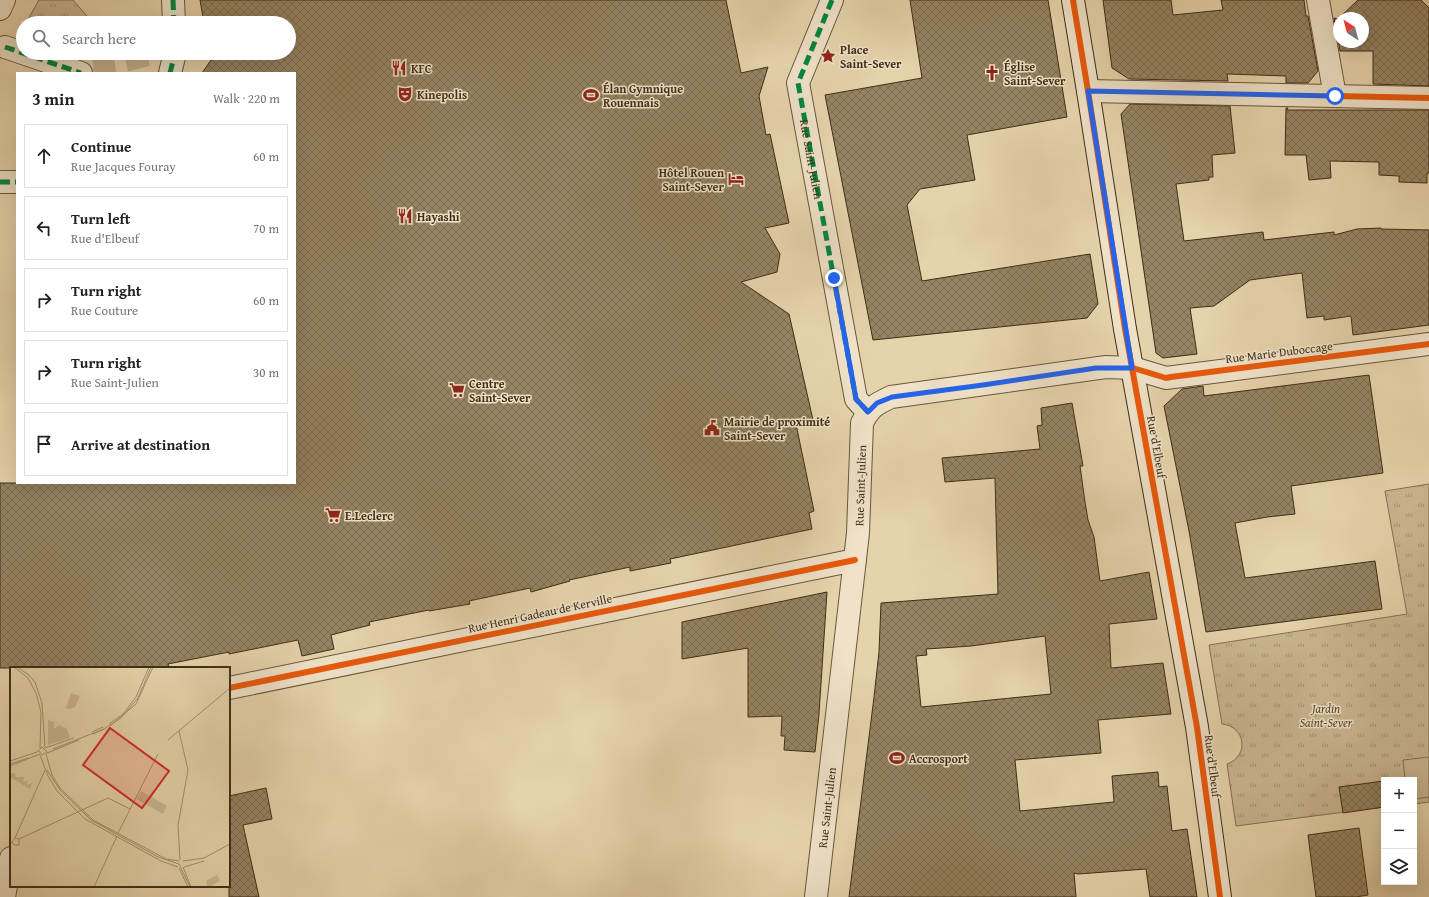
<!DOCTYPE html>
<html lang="en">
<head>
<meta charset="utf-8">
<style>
	:root { --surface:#fff; --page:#f6f6f6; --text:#222; --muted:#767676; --line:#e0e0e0 }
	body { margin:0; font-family:"Gentium Book Plus",serif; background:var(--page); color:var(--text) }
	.controls { position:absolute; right:12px; bottom:12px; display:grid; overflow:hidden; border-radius:0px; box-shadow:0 4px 16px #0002 }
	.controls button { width:36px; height:36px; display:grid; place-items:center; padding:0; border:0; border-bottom:1px solid var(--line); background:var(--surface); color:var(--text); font:20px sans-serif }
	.compass { position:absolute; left:1333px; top:12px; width:36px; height:36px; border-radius:50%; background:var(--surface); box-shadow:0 4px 16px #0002; rotate:324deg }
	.stop { position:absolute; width:12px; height:12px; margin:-9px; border:3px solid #2563eb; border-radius:50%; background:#fff }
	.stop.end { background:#2563eb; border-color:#fff; box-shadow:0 1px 4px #0008 }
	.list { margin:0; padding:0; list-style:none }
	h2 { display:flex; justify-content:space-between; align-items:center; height:52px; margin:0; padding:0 16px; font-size:17px }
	h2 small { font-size:13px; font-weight:400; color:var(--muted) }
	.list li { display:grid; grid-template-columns:26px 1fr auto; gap:12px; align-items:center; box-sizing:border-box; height:64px; margin:0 8px 8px; padding:0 8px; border:1px solid var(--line); border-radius:0px }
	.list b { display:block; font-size:15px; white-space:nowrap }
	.list p { margin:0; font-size:13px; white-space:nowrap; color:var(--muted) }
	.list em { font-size:13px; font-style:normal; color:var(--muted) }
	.icon { flex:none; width:22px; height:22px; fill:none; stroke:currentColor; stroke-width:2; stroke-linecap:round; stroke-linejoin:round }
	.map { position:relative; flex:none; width:1429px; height:897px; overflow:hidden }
	.search { position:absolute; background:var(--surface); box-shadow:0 4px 16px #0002; left:16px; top:16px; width:280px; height:44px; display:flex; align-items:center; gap:10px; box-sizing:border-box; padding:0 14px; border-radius:22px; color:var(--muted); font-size:15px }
	.panel { position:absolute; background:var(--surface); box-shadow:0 4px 16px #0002; left:16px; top:72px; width:280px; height:412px; border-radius:0px }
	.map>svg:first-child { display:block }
	.grass { fill:url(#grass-tufts); stroke:#847254 }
	.pitch { fill:#cab792; stroke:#847254 }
	.building { fill:url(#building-cross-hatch); stroke:#3f2e17; fill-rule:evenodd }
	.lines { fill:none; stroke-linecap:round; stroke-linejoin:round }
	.street-tunnel { stroke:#c5b28d; stroke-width:22; stroke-dasharray:22 11; stroke-linecap:butt }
	.street-casing { stroke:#69573c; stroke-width:24 }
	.secondary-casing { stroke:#3f2e17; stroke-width:24 }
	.street { stroke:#efe2c8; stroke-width:22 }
	.secondary { stroke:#efe2c8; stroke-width:22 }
	.quiet { stroke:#00873e; stroke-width:5; stroke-dasharray:10 5; stroke-linecap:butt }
	.cycleway-casing { stroke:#efe2c8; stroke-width:8 }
	.cycleway { stroke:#e8590c; stroke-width:6 }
	.route { stroke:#2563eb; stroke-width:5 }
	.labels { text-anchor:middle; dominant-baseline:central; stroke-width:3; stroke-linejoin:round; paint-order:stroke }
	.poi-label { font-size:12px; font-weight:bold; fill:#3f2e17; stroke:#efe2c8; text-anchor:start }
	.street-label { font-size:12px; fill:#3f2e17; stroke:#efe2c8 }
	.park-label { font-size:12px; font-style:italic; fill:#5b4930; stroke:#efe2c8 }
	.inset-road { fill:none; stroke:#a39170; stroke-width:1 }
	.view { fill:#d62828; fill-opacity:0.15; stroke:#d62828; stroke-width:2 }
	.inset-edge { fill:none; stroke:#3f2e17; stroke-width:2 }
</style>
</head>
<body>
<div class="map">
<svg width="1429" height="897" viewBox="0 0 1429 897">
	<defs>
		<pattern id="grass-tufts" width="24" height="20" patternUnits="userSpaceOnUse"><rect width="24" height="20" fill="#cab792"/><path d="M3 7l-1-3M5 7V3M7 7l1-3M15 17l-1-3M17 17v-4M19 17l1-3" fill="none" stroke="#a59576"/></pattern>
		<pattern id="building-cross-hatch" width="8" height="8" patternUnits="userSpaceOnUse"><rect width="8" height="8" fill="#968464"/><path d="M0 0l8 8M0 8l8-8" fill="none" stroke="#7c6c51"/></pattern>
	</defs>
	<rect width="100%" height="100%" fill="#e6d3ab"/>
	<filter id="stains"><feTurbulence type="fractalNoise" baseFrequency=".005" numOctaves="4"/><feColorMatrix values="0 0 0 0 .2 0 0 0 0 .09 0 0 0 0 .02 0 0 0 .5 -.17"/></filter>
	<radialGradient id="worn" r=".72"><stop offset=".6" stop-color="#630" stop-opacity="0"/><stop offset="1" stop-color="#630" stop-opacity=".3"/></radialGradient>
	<g class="grass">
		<polygon points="39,0 73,0 93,23 35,23 27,21"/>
		<path d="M1429,484v318l-15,2v-24h-30v27l-148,19 -9,-62c23,-8 18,-38 -5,-40l-13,-79 198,-31 -22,-123z"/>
	</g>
	<polygon class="pitch" points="1429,757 1429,797 1414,799 1414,780 1405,780 1403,760"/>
	<g class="building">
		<polygon points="200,0 726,0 741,73 768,67 759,96 766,135 770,134 789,223 765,228 780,254 777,272 741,282 789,314 813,420 796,424 814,511 809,513 812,529 670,559 671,563 630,571 630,567 569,580 570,581 531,592 530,588 469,601 470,604 429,611 429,610 369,622 370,625 331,635 334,649 302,656 298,640 229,654 229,652 168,664 169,668 0,668 0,483 295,483 295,73 202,73 216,53 289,53 289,23 204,23"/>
		<polygon points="910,0 1048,0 1067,117 967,135 975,180 920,189 907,205 922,281 1090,254 1098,304 1087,318 873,340 825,95 922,78"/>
		<polygon points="1103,0 1171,0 1173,15 1223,10 1221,0 1304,0 1306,16 1308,16 1318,71 1308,83 1286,83 1286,76 1227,74 1228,81 1129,79 1112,68"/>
		<path d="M1358,0h63l8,8v78l-56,-2v-33h-33l-6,-33 4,1zM1339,18h24v24h-24z"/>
		<polygon points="1130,104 1230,106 1235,153 1212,155 1213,177 1209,177 1209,180 1176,184 1184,241 1263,232 1264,240 1334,232 1334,235 1357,229 1381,228 1381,229 1429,230 1429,325 1353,335 1351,316 1324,320 1324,316 1307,318 1302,273 1250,280 1214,306 1190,308 1197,354 1163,358 1156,353 1121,114"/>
		<polygon points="1286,108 1288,108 1287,110 1429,110 1429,173 1427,173 1427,183 1399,182 1399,176 1379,175 1379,162 1330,161 1331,178 1309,180 1306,155 1285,155"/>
		<polygon points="1369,375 1383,473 1291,486 1295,514 1267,517 1235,523 1245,578 1375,561 1382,609 1206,632 1189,531 1164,406 1182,389 1203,386 1204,396"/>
		<path d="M1072,403l11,63h-3l5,36 3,18 6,17 6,44 49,-9 8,47 -48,5 2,44 52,-5 8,51 -73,6 3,33 -86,7 5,51 94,-9 -2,-26 46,-4 1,15 8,-1 5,45 15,-2 10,68h-47l-4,-28 -68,5 -4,-1 2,24h-227l25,-200 5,-45 2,-49 117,-9 -3,-116 -50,4 -3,-24 98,-9 -3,-23 5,-1 -1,-17zM1045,636l6,58 -130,13 -5,-51 11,-1 -1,-6 45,-3z"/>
		<polygon points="827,592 819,714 815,752 784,750 785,736 781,736 782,716 748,717 748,648 682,659 682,622"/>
		<polygon points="1384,781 1384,807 1343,813 1339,787"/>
		<polygon points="266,788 272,819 243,825 259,897 229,897 229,796"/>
		<polygon points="1359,828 1368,895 1356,897 1316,897 1308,835"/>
	</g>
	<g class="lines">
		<path class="street-tunnel" d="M60,64c32,4 61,-1 91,-10"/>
		<defs>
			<g id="street">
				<polyline points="173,0 174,23"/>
				<polyline points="832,0 798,83 856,399 868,412"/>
				<polyline points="1318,0 1335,96"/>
				<polyline points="0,9 4,0"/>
				<polyline points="5,47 81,73"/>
				<polyline points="170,73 175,53"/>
				<polyline points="1088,91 1429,98"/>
				<polyline points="0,182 17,182"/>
				<polyline points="229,688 855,560"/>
				<polyline points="4,897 11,858"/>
				<path id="s1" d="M816,897l42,-364 4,-110c8,-16 14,-19 29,-26l215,-30 27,1 33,10 263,-34"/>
			</g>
			<polyline id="secondary" points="1073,0 1088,91 1125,329 1197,727 1220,897"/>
		</defs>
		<use href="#street" class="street-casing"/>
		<use href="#secondary" class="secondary-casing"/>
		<use href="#street" class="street"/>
		<use href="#secondary" class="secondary"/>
		<g class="quiet">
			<polyline points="173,0 174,23"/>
			<path id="s2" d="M832,0l-34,83 58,316 12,13"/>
			<polyline points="5,47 81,73"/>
			<polyline points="170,73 175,53"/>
			<polyline points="0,182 17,182"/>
		</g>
		<defs>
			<g id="cycleway">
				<polyline points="1073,0 1088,91 1125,329 1197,727 1220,897"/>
				<polyline points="1335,96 1429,98"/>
				<polyline points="1133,368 1166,378 1171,377 1429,344"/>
				<polyline points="229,688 855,560"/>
			</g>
		</defs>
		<use href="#cycleway" class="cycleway-casing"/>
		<use href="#cycleway" class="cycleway"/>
	</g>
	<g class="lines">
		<polyline class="route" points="834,278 856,399 868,412 877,403 892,397 983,385 1096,368 1132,368 1088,91 1335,96"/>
	</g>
	<defs>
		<symbol id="sight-bare" viewBox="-9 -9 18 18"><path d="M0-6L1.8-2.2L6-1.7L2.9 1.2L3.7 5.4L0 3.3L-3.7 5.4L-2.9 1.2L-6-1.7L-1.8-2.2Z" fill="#8f2418" stroke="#efe2c8" stroke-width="2.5" paint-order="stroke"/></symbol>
		<symbol id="restaurant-bare" viewBox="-9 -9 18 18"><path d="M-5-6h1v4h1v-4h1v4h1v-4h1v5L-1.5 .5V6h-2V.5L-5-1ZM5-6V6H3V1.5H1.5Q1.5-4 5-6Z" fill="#8f2418" stroke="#efe2c8" stroke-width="2.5" paint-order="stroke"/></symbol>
		<symbol id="church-bare" viewBox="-9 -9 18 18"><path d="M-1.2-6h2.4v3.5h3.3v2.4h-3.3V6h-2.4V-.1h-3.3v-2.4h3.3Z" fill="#8f2418" stroke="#efe2c8" stroke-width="2.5" paint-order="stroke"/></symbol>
		<symbol id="theatre-bare" viewBox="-9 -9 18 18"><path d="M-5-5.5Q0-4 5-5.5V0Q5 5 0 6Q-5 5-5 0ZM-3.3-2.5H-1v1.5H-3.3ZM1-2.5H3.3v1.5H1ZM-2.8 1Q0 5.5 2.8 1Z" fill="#8f2418" stroke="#efe2c8" stroke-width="2.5" paint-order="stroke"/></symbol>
		<symbol id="stadium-bare" viewBox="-9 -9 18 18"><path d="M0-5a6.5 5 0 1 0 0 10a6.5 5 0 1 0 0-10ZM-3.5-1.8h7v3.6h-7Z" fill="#8f2418" stroke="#efe2c8" stroke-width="2.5" paint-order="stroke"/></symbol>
		<symbol id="hotel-bare" viewBox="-9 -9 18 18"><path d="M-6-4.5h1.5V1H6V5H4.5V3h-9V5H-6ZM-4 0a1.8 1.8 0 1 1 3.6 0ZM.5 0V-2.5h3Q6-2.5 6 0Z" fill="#8f2418" stroke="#efe2c8" stroke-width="2.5" paint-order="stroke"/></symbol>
		<symbol id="supermarket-bare" viewBox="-9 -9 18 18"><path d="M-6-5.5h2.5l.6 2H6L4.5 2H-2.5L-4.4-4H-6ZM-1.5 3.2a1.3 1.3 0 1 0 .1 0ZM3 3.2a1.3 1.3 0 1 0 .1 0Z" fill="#8f2418" stroke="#efe2c8" stroke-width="2.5" paint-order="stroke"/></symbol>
		<symbol id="civic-bare" viewBox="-9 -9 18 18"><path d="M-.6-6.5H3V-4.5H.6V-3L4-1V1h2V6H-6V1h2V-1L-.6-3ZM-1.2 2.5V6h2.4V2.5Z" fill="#8f2418" stroke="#efe2c8" stroke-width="2.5" paint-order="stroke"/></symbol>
	</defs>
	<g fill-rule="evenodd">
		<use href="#sight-bare" x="817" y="45" width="22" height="22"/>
		<use href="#restaurant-bare" x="388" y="57" width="22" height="22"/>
		<use href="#church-bare" x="981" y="62" width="22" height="22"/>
		<use href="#theatre-bare" x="394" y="83" width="22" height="22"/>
		<use href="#stadium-bare" x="580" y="84" width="22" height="22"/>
		<use href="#hotel-bare" x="725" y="168" width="22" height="22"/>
		<use href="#restaurant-bare" x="394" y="205" width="22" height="22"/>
		<use href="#supermarket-bare" x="446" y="379" width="22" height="22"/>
		<use href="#civic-bare" x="701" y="417" width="22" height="22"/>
		<use href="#supermarket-bare" x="322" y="504" width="22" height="22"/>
		<use href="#stadium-bare" x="886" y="747" width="22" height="22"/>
	</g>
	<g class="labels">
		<g class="poi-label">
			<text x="840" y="49">Place<tspan x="840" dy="14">Saint-Sever</tspan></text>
			<text x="1004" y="66">Église<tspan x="1004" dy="14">Saint-Sever</tspan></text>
			<text x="411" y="68">KFC</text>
			<text x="603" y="88">Élan Gymnique<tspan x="603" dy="14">Rouennais</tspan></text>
			<text x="417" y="94">Kinepolis</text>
			<text x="724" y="172" text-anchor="end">Hôtel Rouen<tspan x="724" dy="14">Saint-Sever</tspan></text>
			<text x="417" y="216">Hayashi</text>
			<text x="469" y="383">Centre<tspan x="469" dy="14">Saint-Sever</tspan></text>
			<text x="724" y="421">Mairie de proximité<tspan x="724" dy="14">Saint-Sever</tspan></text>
			<text x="345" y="515">E.Leclerc</text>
			<text x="909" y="758">Accrosport</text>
		</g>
		<g class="street-label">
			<text stroke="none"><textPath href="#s2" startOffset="167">Rue Saint-Julien</textPath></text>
			<text transform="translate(1279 352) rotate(-7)">Rue Marie Duboccage</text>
			<text transform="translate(1157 447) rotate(80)">Rue d'Elbeuf</text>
			<text stroke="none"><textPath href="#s1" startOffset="414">Rue Saint-Julien</textPath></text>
			<text transform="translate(540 613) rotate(-12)">Rue Henri Gadeau de Kerville</text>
			<text transform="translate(1213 766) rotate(83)">Rue d'Elbeuf</text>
			<text stroke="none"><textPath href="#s1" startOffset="90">Rue Saint-Julien</textPath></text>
		</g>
		<g class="park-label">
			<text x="1326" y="708">Jardin<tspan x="1326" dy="14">Saint-Sever</tspan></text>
		</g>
	</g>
	<g transform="translate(10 667)">
		<rect width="220" height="220" fill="#e6d3ab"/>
		<path d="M61,26l9,3 -5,11 -6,2 -3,-1zM38,53l6,2v7l5,-4 8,4 3,9 -22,7zM5,106l1,4h8l-1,5 5,-2 -1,5 5,-2 -2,6 -20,-12v-3zM143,123l2,1 -3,6 15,9 -4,8 -27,-15 5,-8 9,5zM207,208l3,6 -12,6 -2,-6z" fill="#cab792"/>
		<path class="inset-road" d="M4,0l14,11 8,15 5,19 -1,36M7,0l12,8M17,6l8,9 7,21 3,45M99,57l14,-10 13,-17 13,-30M100,59l26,-22 17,-37M169,64l9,39 -10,55 2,35M82,65l11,-5M83,67l11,-5M158,73l62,-52M35,81l29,-10M43,82l51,-20 17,-11 17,-20 13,-31M37,86l32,-13M36,87l6,21 8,13 33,32 73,39 13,2M30,88l8,21 9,15 28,28 76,42 17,6M0,94l27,-9 5,-5 5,5 -5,3 -3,-4M0,97l19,-6M0,99l30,-12M37,103l13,20 31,30 67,37 21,7 11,23M108,166l40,-79M5,171l30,-68M2,175l2,3h5v-6M0,177l5,-6 4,1 89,-41 22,11M173,194l21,-3 26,-14M173,200l8,20M174,200l20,-6M169,201l9,19M84,220l23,-51"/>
		<path class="view" d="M100,61l59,43 -27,37 -59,-43z"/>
		<rect width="220" height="220" class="inset-edge"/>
	</g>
	<rect width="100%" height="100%" filter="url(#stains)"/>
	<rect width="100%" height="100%" fill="url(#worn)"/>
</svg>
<div class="controls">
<button>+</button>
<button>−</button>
<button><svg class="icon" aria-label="layers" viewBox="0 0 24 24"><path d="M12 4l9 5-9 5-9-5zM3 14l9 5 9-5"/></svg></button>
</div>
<svg class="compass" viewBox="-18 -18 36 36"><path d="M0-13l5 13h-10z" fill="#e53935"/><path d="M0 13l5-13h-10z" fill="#767676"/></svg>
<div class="stop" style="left:1335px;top:96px"></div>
<div class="stop end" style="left:834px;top:278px"></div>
<div class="search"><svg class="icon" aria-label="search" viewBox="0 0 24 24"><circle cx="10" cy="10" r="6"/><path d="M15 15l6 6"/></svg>Search here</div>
<section class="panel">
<h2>3 min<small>Walk · 220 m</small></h2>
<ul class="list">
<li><svg class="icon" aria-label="ahead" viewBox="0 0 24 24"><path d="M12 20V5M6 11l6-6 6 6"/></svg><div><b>Continue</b><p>Rue Jacques Fouray</p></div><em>60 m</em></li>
<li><svg class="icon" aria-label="left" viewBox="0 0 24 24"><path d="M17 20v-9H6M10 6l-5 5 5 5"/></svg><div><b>Turn left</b><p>Rue d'Elbeuf</p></div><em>70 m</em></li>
<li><svg class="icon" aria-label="right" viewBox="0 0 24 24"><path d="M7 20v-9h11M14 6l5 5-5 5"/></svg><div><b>Turn right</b><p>Rue Couture</p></div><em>60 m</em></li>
<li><svg class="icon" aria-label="right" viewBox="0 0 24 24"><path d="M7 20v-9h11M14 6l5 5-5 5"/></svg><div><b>Turn right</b><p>Rue Saint-Julien</p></div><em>30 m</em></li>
<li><svg class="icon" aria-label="arrive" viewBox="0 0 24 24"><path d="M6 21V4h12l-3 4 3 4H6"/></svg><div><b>Arrive at destination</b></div></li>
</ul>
</section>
</div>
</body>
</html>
